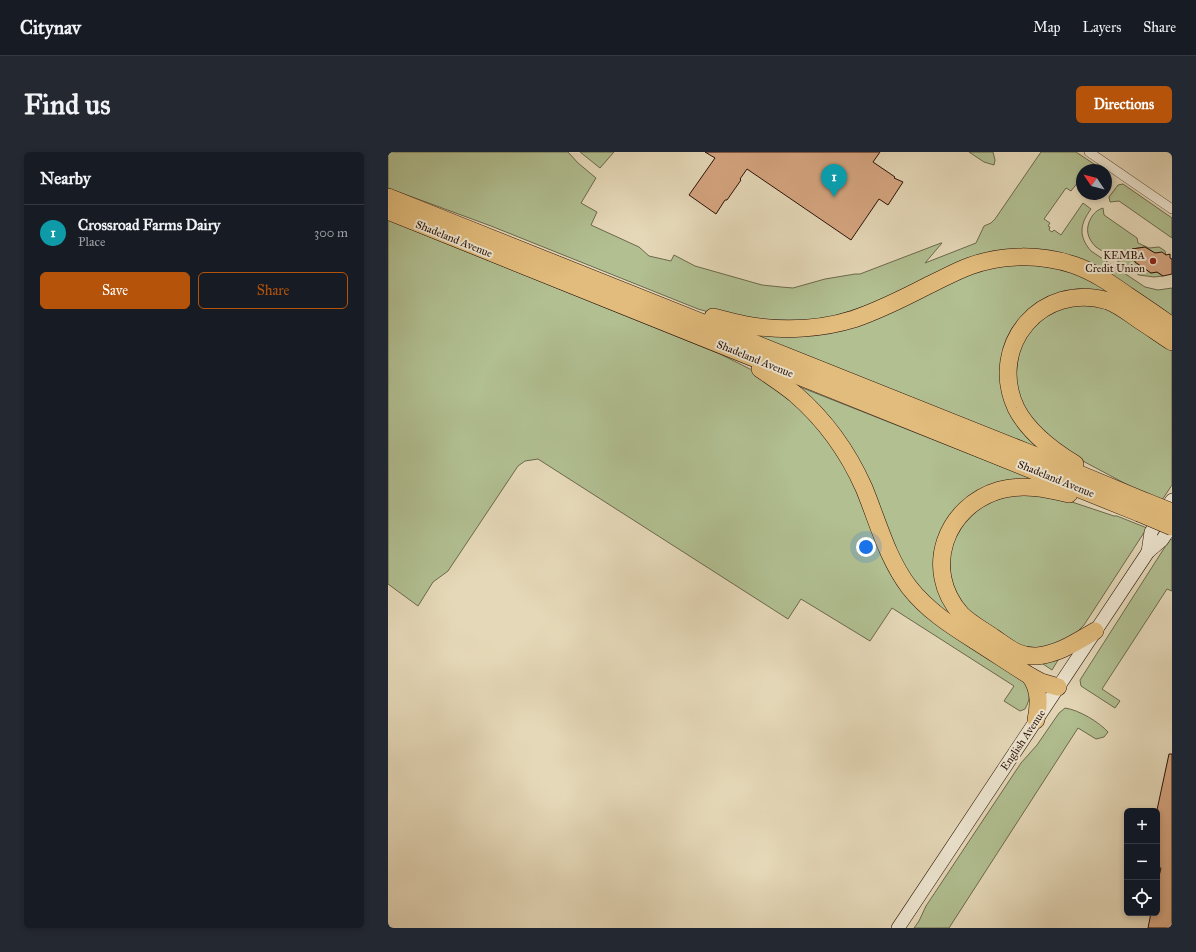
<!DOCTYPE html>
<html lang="en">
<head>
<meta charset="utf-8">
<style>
	:root { --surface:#171b24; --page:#242831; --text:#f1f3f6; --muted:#9ea1a6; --line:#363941; --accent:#b45309 }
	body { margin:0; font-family:"IM FELL Great Primer",serif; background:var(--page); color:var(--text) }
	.controls { position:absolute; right:12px; bottom:12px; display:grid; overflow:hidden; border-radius:6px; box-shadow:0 2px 6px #0003 }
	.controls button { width:36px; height:36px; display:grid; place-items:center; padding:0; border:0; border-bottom:1px solid var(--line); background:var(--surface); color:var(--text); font:20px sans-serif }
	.compass { position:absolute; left:688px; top:12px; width:36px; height:36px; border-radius:50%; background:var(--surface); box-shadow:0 2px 6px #0003; rotate:305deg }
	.you { position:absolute; left:478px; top:395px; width:14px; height:14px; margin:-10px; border:3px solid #fff; border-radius:50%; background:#1a73e8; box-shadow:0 0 0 6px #1a73e833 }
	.badge { display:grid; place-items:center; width:26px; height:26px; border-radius:50%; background:var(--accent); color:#fff; font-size:13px; font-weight:700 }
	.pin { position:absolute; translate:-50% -33px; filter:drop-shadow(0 1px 2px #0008) }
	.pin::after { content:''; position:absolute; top:21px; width:14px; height:12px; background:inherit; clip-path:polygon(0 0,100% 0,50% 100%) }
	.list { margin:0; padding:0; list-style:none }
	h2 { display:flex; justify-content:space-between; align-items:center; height:52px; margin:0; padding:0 16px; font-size:17px }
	h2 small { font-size:13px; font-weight:400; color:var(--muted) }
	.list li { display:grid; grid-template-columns:26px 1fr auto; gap:12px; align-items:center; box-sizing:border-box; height:56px; padding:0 16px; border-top:1px solid var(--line) }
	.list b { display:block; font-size:15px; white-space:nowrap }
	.list p { margin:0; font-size:13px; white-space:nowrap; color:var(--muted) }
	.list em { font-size:13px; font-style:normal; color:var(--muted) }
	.actions { display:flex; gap:8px; padding:12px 16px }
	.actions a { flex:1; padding:9px 0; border:1px solid var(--accent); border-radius:6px; text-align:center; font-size:14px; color:var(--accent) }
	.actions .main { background:var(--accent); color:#fff }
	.icon { flex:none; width:22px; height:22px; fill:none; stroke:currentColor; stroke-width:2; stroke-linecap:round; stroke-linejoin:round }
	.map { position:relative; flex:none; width:784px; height:776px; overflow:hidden; border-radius:6px }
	header { display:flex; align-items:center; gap:24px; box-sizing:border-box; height:56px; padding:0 20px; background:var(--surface); border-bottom:1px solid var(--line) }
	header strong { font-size:19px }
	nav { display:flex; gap:22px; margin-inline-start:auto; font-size:14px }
	.intro { display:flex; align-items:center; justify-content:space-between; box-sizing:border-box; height:96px; padding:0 24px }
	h1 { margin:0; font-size:28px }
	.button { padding:10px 18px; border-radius:6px; background:var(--accent); color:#fff; font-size:14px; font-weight:700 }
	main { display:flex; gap:24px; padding:0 24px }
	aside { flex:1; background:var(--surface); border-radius:6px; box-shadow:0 2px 6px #0003 }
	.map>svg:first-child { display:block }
	.green { fill:#b1bf91; stroke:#6c684c }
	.building { fill:#d5a580; stroke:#281006 }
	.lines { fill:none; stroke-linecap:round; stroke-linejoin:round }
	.street-casing { stroke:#574232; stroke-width:10 }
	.secondary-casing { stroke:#281006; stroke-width:14 }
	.highway-casing { stroke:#281006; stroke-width:18 }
	.street { stroke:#eee6d1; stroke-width:9 }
	.secondary { stroke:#eee6d1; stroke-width:13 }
	.highway { stroke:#e2bc7c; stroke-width:17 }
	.highway-bridge-casing { stroke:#281006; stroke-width:18; stroke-linecap:butt }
	.highway-bridge { stroke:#e2bc7c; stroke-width:17 }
	.poi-dot { fill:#8f2418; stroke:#eee6d1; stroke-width:1.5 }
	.labels { text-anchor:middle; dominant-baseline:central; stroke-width:4; stroke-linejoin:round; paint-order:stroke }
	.street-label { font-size:11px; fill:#281006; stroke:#eee6d1 }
	.poi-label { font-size:11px; fill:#281006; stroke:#eee6d1; text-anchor:end }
</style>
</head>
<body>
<header>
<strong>Citynav</strong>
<nav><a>Map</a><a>Layers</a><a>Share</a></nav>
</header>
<div class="intro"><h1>Find us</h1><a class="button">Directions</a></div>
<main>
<aside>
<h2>Nearby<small></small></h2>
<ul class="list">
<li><span class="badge" style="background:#0f9aa8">1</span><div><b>Crossroad Farms Dairy</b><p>Place</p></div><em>300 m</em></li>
</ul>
<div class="actions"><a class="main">Save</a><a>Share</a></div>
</aside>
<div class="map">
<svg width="784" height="776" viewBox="0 0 784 776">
	<rect width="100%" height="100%" fill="#e5d8b8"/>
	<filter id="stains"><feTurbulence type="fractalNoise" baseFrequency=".005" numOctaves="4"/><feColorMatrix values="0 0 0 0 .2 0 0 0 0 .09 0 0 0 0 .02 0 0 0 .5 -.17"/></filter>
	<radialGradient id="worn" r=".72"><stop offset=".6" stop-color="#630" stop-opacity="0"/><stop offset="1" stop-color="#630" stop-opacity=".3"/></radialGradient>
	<g class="green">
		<path d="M0,0h180l10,11 18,15 -15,25 16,9 -6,13 48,22 10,9 22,5 3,-6 21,11 67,19 19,2 12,1 32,-9 30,-5h5l81,-31h1l-17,20 51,-20 8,-17 7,-3 4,-4 46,-67h35l27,18h-21v7l-11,14 -5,-3 -22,31 6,4 -2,3 2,1 -1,3 3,2 2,-2 7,5 22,-32 8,6c-11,15 -13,27 0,42l54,36 13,3 14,-2v30l-140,-66 -213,69 -85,-2 -36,-10 -207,-83 -103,-38z"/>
		<polygon points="192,0 226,0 212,16"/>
		<polygon points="581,0 605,0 607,8 606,13 596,10"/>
		<polygon points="735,32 784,66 784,86 731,49 722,50 721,45 730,33"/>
		<path d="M715,56l1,7 33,23 1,5 11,5 10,-1 6,4 1,4 -11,-2 -10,-6 -13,2 3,13 16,11 6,-1 6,4 -9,1 -15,-2 -43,-28c-9,-9 -11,-18 -5,-29 3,-5 6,-8 12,-10z"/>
		<path d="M0,68l332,134 36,18 54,42 36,52 38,92 142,124c4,11 5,16 -1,27l-5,2 -16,-10 10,-15 -122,-78 -22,33 -69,-42 -13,20 -250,-160 -13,2 -7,5 -70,105 -15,11 -15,24 -30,-22z"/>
		<polygon points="619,109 694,120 773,172 675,142 617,204 651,291 648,296 381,190 353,175 417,179 556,130"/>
		<polygon points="684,151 728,158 784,197 784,333 774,348 753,340 693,308 673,295 640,265 627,234 631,196 647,170"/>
		<polygon points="412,235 650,329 607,334 550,399 586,480 532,442 493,371 410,239"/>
		<polygon points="629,343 654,344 681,349 726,364 729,364 759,376 696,473 689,480 665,496 636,496 627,490 581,461 563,436 561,397 577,367 596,352 620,344"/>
		<polygon points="782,387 784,388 784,439 779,437 714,537 732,549 727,556 693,534 692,528"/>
		<polygon points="675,500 664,518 649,508"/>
		<path d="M677,556c14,2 34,14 43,24l-4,5 -8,2 -18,-11 -129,200h-35l5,-7 7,-15 95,-143 16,-18 22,-32z"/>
	</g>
	<g class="building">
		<polygon points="317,0 492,0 485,10 507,25 506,26 515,30 500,53 491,47 463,88 359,17 352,27 353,28 339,48 337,48 328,62 301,43 327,6"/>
		<polygon points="757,95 767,101 774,100 778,103 782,102 782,106 784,107 784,122 775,124 769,120 763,121 747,110 744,97"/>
		<polygon points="781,602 784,602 784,776 760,776 763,761 769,761 769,733 773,716 769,715 769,658"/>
	</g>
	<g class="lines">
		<defs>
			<polyline id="street" points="701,0 784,57"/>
			<g id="secondary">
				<polyline points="760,400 763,380 784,348"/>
				<polyline points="510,776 760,400 774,388 784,373"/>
			</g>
			<g id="highway">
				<polyline points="0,45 641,301 759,350"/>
				<polyline points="0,59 751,361"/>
				<path d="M325,165c13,3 26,7 39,9 33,5 70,3 102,-7 26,-9 50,-21 75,-34 13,-6 27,-14 41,-19 33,-12 70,-12 104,-1 20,7 36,18 53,30 15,10 30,20 45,31"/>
				<path d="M372,217c12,8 24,16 35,25 29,25 53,58 69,94 14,34 23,70 45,99 18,23 41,38 65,53 19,12 37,24 56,36l11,6 17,5"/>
				<path d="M687,312c-23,-14 -47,-32 -59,-56 -29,-63 26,-127 92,-107 11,4 21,12 31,19 11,7 22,15 33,22"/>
				<path d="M681,342c-24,-6 -46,-10 -69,-4 -55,16 -78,80 -39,124 9,9 22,16 32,23 15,10 25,20 44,19 22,-2 39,-14 58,-25"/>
				<path d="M642,524c10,14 9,28 6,44"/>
			</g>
		</defs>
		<use href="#street" class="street-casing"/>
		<use href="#secondary" class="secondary-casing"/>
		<use href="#highway" class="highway-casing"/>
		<use href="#street" class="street"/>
		<use href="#secondary" class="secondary"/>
		<use href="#highway" class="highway"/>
		<defs>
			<g id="highway-bridge">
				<polyline points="759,350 784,360"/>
				<polyline points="751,361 784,375"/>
			</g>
		</defs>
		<use href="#highway-bridge" class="highway-bridge-casing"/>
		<use href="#highway-bridge" class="highway-bridge"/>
	</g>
	<circle class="poi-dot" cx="765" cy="109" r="4"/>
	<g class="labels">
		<g class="street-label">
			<text transform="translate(66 87) rotate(22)">Shadeland Avenue</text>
			<text transform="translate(367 207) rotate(22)">Shadeland Avenue</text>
			<text transform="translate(668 327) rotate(22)">Shadeland Avenue</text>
			<text transform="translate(635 588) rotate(-56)">English Avenue</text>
		</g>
		<g class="poi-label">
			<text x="757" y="103">KEMBA<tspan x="757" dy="13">Credit Union</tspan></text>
		</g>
	</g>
	<rect width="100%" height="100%" filter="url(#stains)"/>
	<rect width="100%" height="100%" fill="url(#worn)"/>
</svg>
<div class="controls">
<button>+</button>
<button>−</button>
<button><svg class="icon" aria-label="locate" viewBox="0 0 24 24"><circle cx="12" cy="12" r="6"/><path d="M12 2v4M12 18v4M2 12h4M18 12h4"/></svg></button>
</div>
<svg class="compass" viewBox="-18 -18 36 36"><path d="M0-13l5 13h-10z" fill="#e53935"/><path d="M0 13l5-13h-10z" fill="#9ea1a6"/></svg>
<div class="you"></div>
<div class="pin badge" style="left:446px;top:45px;background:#0f9aa8">1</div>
</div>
</main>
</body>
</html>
